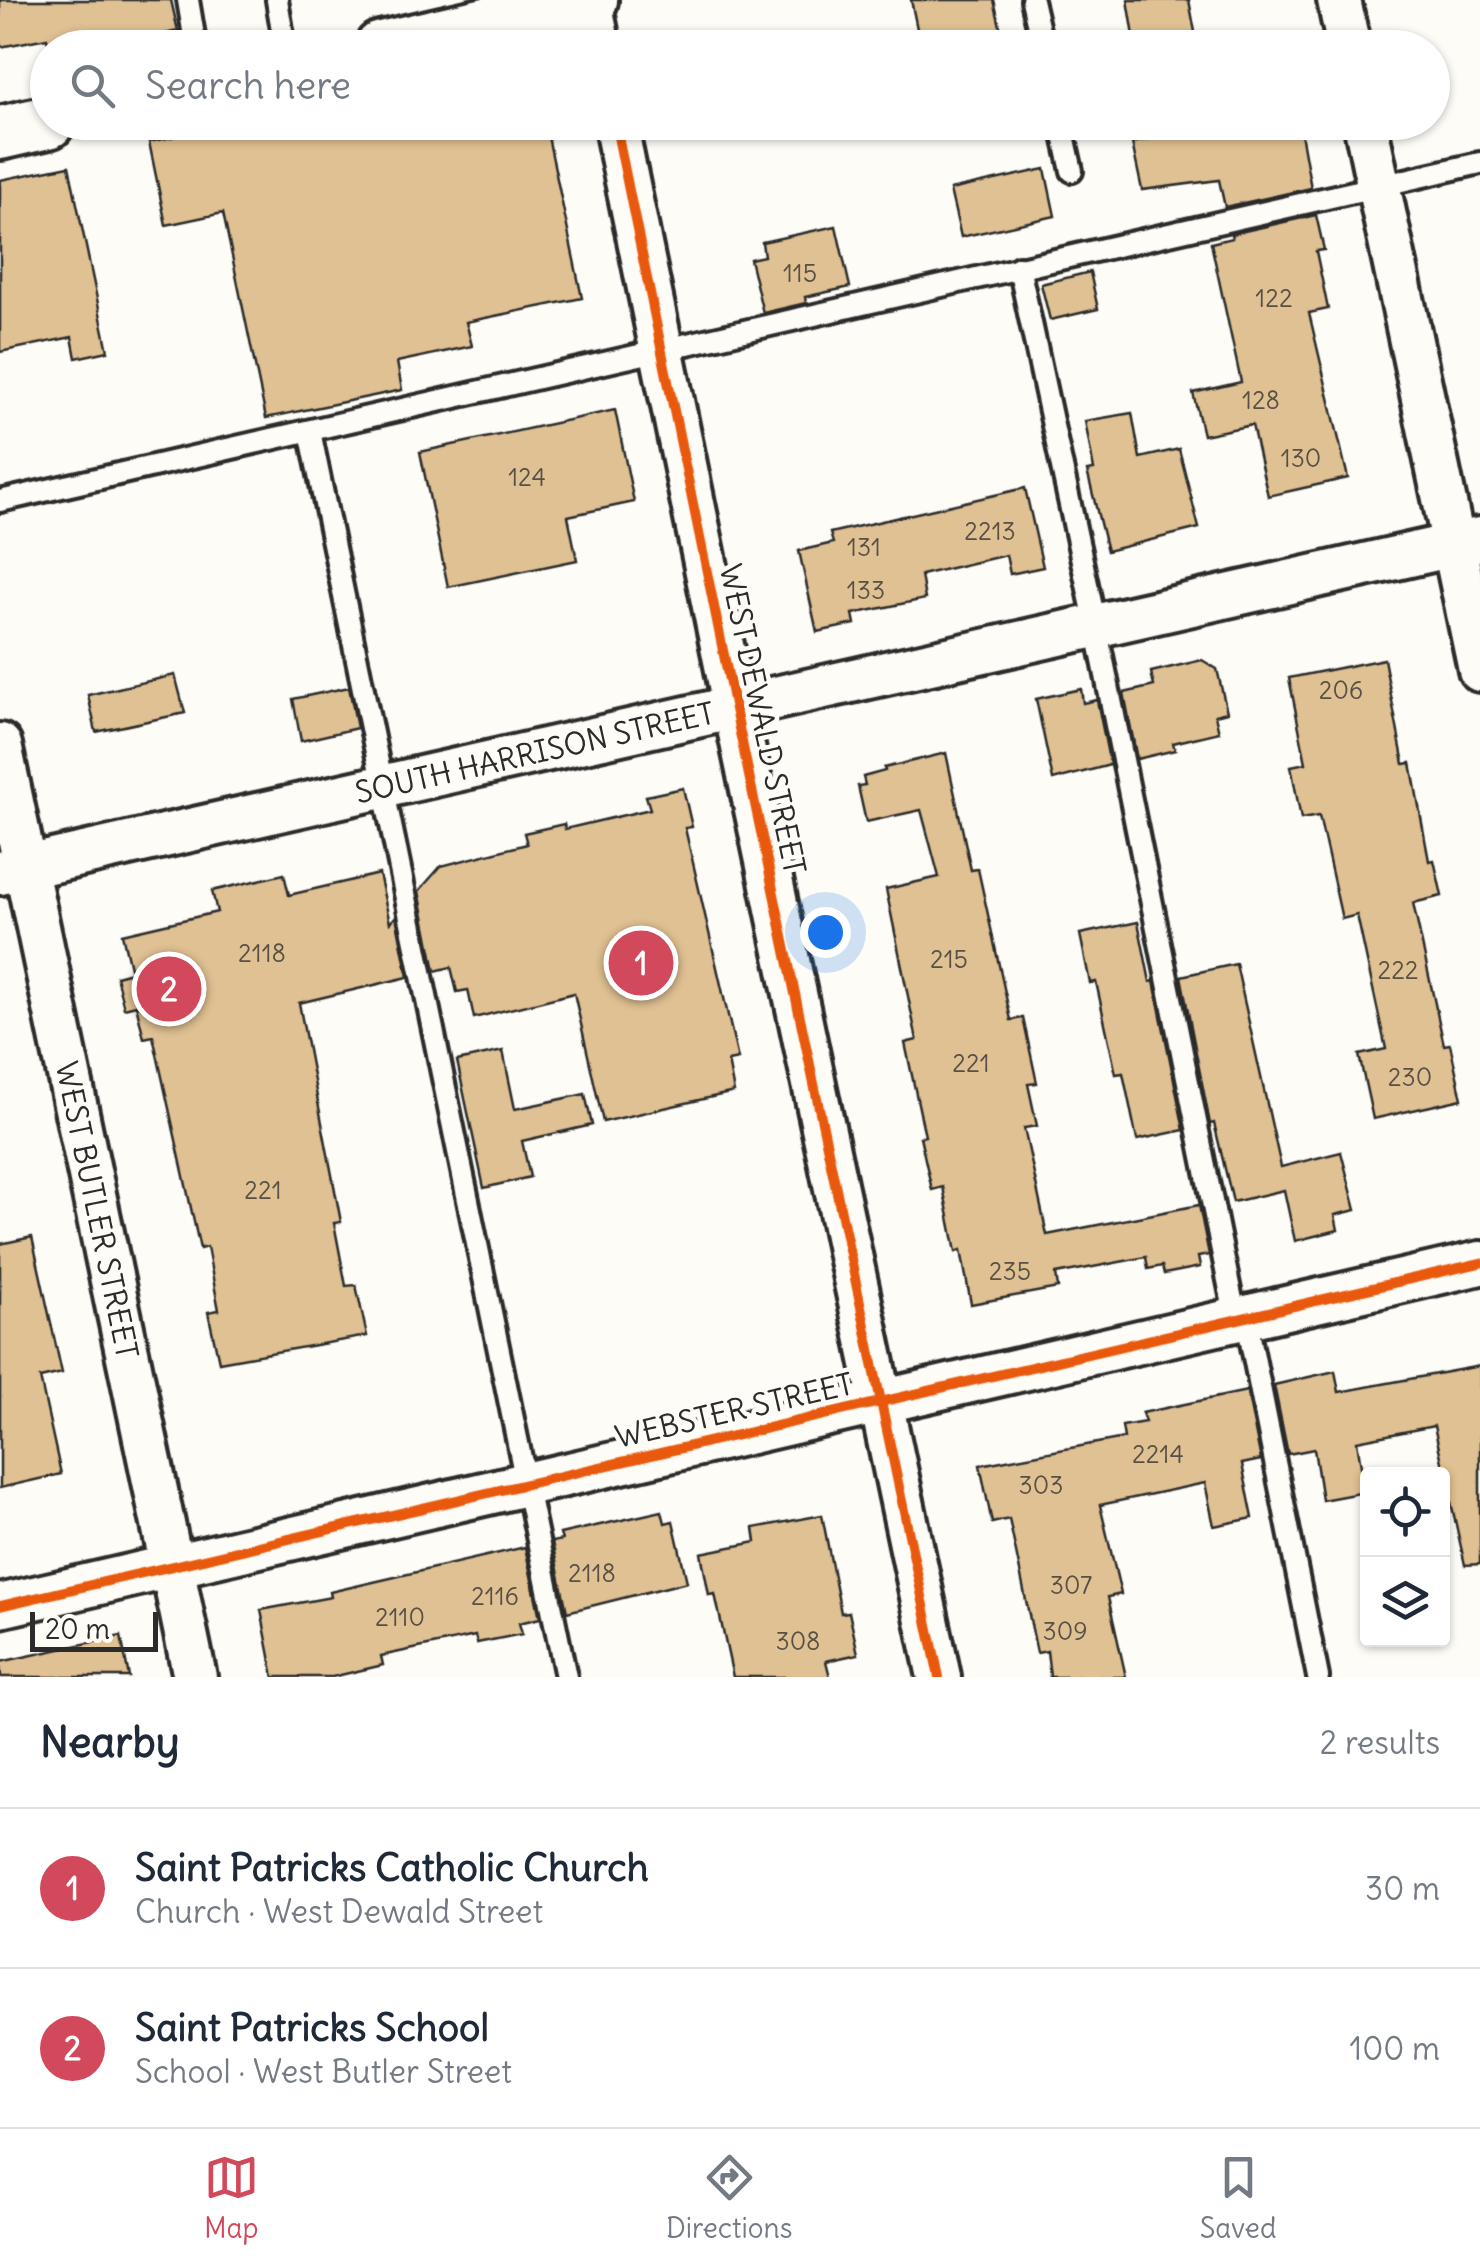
<!DOCTYPE html>
<html lang="en">
<head>
<meta charset="utf-8">
<style>
	:root { --surface:#fff; --page:#f2f2f3; --text:#1f2937; --muted:#747a83; --line:#e0e1e3; --accent:#d1495b }
	body { margin:0; font-family:Delius,sans-serif; background:var(--page); color:var(--text) }
	.controls { position:absolute; right:30px; bottom:30px; display:grid; overflow:hidden; border-radius:10px; box-shadow:0 2px 8px #0004 }
	.controls button { width:90px; height:90px; display:grid; place-items:center; padding:0; border:0; border-bottom:2px solid var(--line); background:var(--surface); color:var(--text); font:50px sans-serif }
	.scale { position:absolute; left:30px; bottom:25px; width:128px; box-sizing:border-box; padding-left:10px; border:5px solid #2b2b2b; border-top:0; font-size:28px; line-height:35px; white-space:nowrap; color:#2b2b2b; -webkit-text-stroke:8px #fdfcf7; paint-order:stroke }
	.you { position:absolute; left:825px; top:932px; width:35px; height:35px; margin:-25px; border:8px solid #fff; border-radius:50%; background:#1a73e8; box-shadow:0 0 0 15px #1a73e833 }
	.badge { display:grid; place-items:center; width:65px; height:65px; border-radius:50%; background:var(--accent); color:#fff; font-size:32px; font-weight:700 }
	.pin { position:absolute; translate:-50% -50%; border:5px solid #fff; box-shadow:0 2px 10px #0006 }
	.list { margin:0; padding:0; list-style:none }
	h2 { display:flex; justify-content:space-between; align-items:center; height:130px; margin:0; padding:0 40px; font-size:42px }
	h2 small { font-size:32px; font-weight:400; color:var(--muted) }
	.list li { display:grid; grid-template-columns:65px 1fr auto; gap:30px; align-items:center; box-sizing:border-box; height:160px; padding:0 40px; border-top:2px solid var(--line) }
	.list b { display:block; font-size:38px; white-space:nowrap }
	.list p { margin:0; font-size:32px; white-space:nowrap; color:var(--muted) }
	.list em { font-size:32px; font-style:normal; color:var(--muted) }
	.icon { flex:none; width:55px; height:55px; fill:none; stroke:currentColor; stroke-width:2; stroke-linecap:round; stroke-linejoin:round }
	.map { position:relative; flex:none; width:1480px; height:1677px; overflow:hidden }
	.search { position:absolute; background:var(--surface); box-shadow:0 2px 8px #0004; left:30px; right:30px; top:30px; height:110px; display:flex; align-items:center; gap:25px; box-sizing:border-box; padding:0 35px; border-radius:55px; color:var(--muted); font-size:38px }
	.sheet { height:450px; background:var(--surface) }
	nav { display:flex; justify-content:space-around; align-items:center; box-sizing:border-box; height:140px; border-top:2px solid var(--line); background:var(--surface); font-size:28px; color:var(--muted) }
	nav a { display:grid; justify-items:center; gap:5px }
	nav .on { color:var(--accent) }
	.map>svg:first-child { display:block }
	.building { fill:#e0c193; stroke:#2b2b2b; stroke-width:2.5 }
	.lines { fill:none; stroke-linecap:round; stroke-linejoin:round }
	.service-casing { stroke:#2b2b2b; stroke-width:28 }
	.minor-casing { stroke:#2b2b2b; stroke-width:50 }
	.tertiary-casing { stroke:#2b2b2b; stroke-width:60 }
	.service { stroke:#fdfcf7; stroke-width:20 }
	.minor { stroke:#fdfcf7; stroke-width:42 }
	.tertiary { stroke:#fdfcf7; stroke-width:52 }
	.cycleway-casing { stroke:#fdfcf7; stroke-width:16 }
	.cycleway { stroke:#e8590c; stroke-width:10 }
	.labels { text-anchor:middle; dominant-baseline:central; stroke-width:9; stroke-linejoin:round; paint-order:stroke }
	.number-label { font-size:25px; fill:#585045 }
	.street-label { font-size:30px; fill:#2b2b2b; stroke:#fdfcf7 }
</style>
</head>
<body>
<div class="map">
<svg width="1480" height="1677" viewBox="0 0 1480 1677">
	<rect width="100%" height="100%" fill="#fdfcf7"/>
	<filter id="ink" filterUnits="userSpaceOnUse"><feTurbulence type="fractalNoise" baseFrequency=".01" numOctaves="2"/><feDisplacementMap in="SourceGraphic" scale="20" xChannelSelector="R" yChannelSelector="G"/><feConvolveMatrix kernelMatrix="1 2 1 2 8 2 1 2 1" color-interpolation-filters="sRGB"/></filter>
	<g filter="url(#ink)">
		<g class="building">
			<polygon points="0,0 171,0 178,31 101,48 49,48 47,38 0,47"/>
			<polygon points="911,0 994,0 1005,48 921,48"/>
			<polygon points="1128,0 1189,0 1198,48 1136,48"/>
			<polygon points="239,122 545,122 582,298 466,322 472,346 397,362 402,390 266,418 223,213 166,225 149,142"/>
			<polygon points="1227,122 1299,122 1311,188 1225,207 1219,180 1142,190 1132,143"/>
			<polygon points="69,166 108,351 76,358 72,337 0,352 0,180"/>
			<polygon points="1045,169 1055,216 961,237 950,190"/>
			<polygon points="1316,215 1324,250 1316,251 1328,309 1309,313 1348,478 1268,496 1252,425 1203,435 1193,393 1241,382 1211,243 1232,238 1231,234"/>
			<polygon points="836,226 850,287 805,297 806,303 763,313 750,259 764,256 762,242"/>
			<polygon points="1090,272 1098,309 1050,320 1041,284"/>
			<polygon points="615,410 634,502 568,516 577,560 448,587 420,452"/>
			<polygon points="1132,413 1140,458 1179,449 1199,528 1107,551 1087,471 1094,470 1085,421"/>
			<polygon points="1025,488 1043,567 1010,574 1006,555 921,575 925,599 853,614 855,624 817,632 799,551 833,543 830,533"/>
			<polygon points="1384,659 1404,764 1411,763 1429,861 1434,860 1442,896 1413,903 1444,1045 1450,1044 1462,1099 1373,1119 1359,1055 1386,1049 1357,915 1342,919 1319,816 1301,819 1291,766 1306,763 1289,678"/>
			<polygon points="1202,660 1217,669 1227,712 1215,715 1219,732 1173,743 1175,750 1137,759 1124,693 1154,686 1151,672"/>
			<polygon points="175,675 185,713 96,732 88,695"/>
			<polygon points="349,687 357,728 301,741 293,699"/>
			<polygon points="1081,689 1083,703 1097,700 1110,765 1053,780 1036,699"/>
			<polygon points="946,753 971,870 978,869 1011,1020 1023,1018 1037,1083 1028,1084 1037,1126 1024,1128 1047,1235 1199,1205 1209,1255 1198,1257 1200,1267 1164,1274 1162,1266 1148,1269 1146,1257 1056,1274 1058,1288 971,1304 961,1250 956,1252 943,1187 932,1190 920,1137 925,1136 905,1043 917,1040 886,889 939,877 921,810 866,822 858,786 865,785 863,777 885,771 884,768"/>
			<polygon points="683,788 692,827 685,828 738,1059 728,1061 734,1092 603,1122 574,993 474,1018 468,990 457,992 451,967 435,971 419,891 441,866 527,844 524,833 564,824 565,829 650,809 646,796"/>
			<polygon points="284,874 289,895 379,874 390,923 396,916 408,977 299,1003 341,1222 334,1223 346,1286 356,1285 367,1336 219,1362 208,1312 219,1310 207,1247 200,1249 153,1036 144,1038 136,1005 124,1008 116,976 131,972 122,934 217,912 212,891"/>
			<polygon points="1138,922 1150,982 1154,981 1184,1130 1137,1140 1123,1073 1116,1074 1096,982 1090,983 1080,934"/>
			<polygon points="1236,964 1281,1167 1341,1152 1356,1210 1335,1215 1338,1230 1295,1241 1284,1190 1233,1202 1214,1123 1210,1124 1181,976"/>
			<polygon points="503,1051 515,1109 585,1094 592,1125 522,1141 530,1177 484,1188 457,1061"/>
			<polygon points="32,1237 62,1373 40,1378 61,1474 0,1488 0,1244"/>
			<polygon points="1480,1366 1480,1564 1465,1565 1434,1426 1357,1441 1365,1492 1322,1500 1314,1449 1288,1454 1274,1385 1335,1371 1339,1392"/>
			<polygon points="1247,1391 1261,1460 1242,1464 1253,1518 1214,1526 1205,1483 1100,1505 1121,1594 1108,1597 1126,1677 1050,1677 1047,1651 1037,1653 1009,1519 992,1523 980,1465 1124,1438 1122,1426 1145,1422 1142,1413"/>
			<polygon points="662,1511 665,1523 673,1521 687,1582 567,1612 552,1542 562,1540 560,1534"/>
			<polygon points="822,1515 841,1613 849,1612 858,1654 826,1661 830,1677 733,1677 715,1594 709,1595 701,1553 756,1542 754,1528"/>
			<polygon points="525,1547 540,1618 519,1623 522,1634 477,1643 475,1636 381,1656 383,1665 332,1677 274,1677 261,1610 331,1597 330,1592"/>
			<polygon points="121,1636 129,1677 1,1677 0,1662"/>
		</g>
		<g class="lines">
			<defs>
				<g id="service">
					<polyline points="188,0 196,48"/>
					<polyline points="277,0 285,48"/>
					<polyline points="1032,0 1043,48"/>
					<polyline points="1061,122 1072,171"/>
					<polyline points="1019,267 1096,626 1236,1320"/>
					<polyline points="310,431 566,1677"/>
					<polyline points="0,501 1480,163"/>
					<polyline points="1246,1317 1318,1677"/>
				</g>
				<g id="minor">
					<polyline points="590,0 599,48"/>
					<polyline points="1339,0 1349,48"/>
					<polyline points="615,122 735,709 939,1677"/>
					<polyline points="1365,122 1480,670"/>
					<path id="s1" d="M0,745l195,932"/>
					<path id="s2" d="M0,873l1480,-334"/>
					<polyline points="0,1606 1480,1263"/>
				</g>
				<g id="tertiary">
					<polyline points="381,48 591,0"/>
					<polyline points="0,133 48,122"/>
				</g>
			</defs>
			<use href="#service" class="service-casing"/>
			<use href="#minor" class="minor-casing"/>
			<use href="#tertiary" class="tertiary-casing"/>
			<use href="#service" class="service"/>
			<use href="#minor" class="minor"/>
			<use href="#tertiary" class="tertiary"/>
			<defs>
				<g id="cycleway">
					<polyline points="615,122 735,709 939,1677"/>
					<polyline points="0,1606 1480,1263"/>
				</g>
			</defs>
			<use href="#cycleway" class="cycleway-casing"/>
			<use href="#cycleway" class="cycleway"/>
		</g>
	</g>
	<g class="labels">
		<g class="number-label">
			<text x="800" y="273">115</text>
			<text x="1274" y="298">122</text>
			<text x="1261" y="400">128</text>
			<text x="1301" y="458">130</text>
			<text x="527" y="477">124</text>
			<text x="990" y="531">2213</text>
			<text x="864" y="547">131</text>
			<text x="866" y="590">133</text>
			<text x="1341" y="690">206</text>
			<text x="262" y="953">2118</text>
			<text x="949" y="959">215</text>
			<text x="1398" y="970">222</text>
			<text x="971" y="1063">221</text>
			<text x="1410" y="1077">230</text>
			<text x="263" y="1190">221</text>
			<text x="1010" y="1271">235</text>
			<text x="1158" y="1454">2214</text>
			<text x="1041" y="1485">303</text>
			<text x="592" y="1573">2118</text>
			<text x="1071" y="1585">307</text>
			<text x="495" y="1596">2116</text>
			<text x="400" y="1617">2110</text>
			<text x="1065" y="1631">309</text>
			<text x="798" y="1641">308</text>
		</g>
		<g class="street-label">
			<text transform="translate(763 719) rotate(78)">WEST DEWALD STREET</text>
			<text stroke="none"><textPath href="#s2" startOffset="548">SOUTH HARRISON STREET</textPath></text>
			<text stroke="none"><textPath href="#s1" startOffset="475">WEST BUTLER STREET</textPath></text>
			<text transform="translate(734 1410) rotate(-13)">WEBSTER STREET</text>
		</g>
	</g>
</svg>
<div class="controls">
<button><svg class="icon" aria-label="locate" viewBox="0 0 24 24"><circle cx="12" cy="12" r="6"/><path d="M12 2v4M12 18v4M2 12h4M18 12h4"/></svg></button>
<button><svg class="icon" aria-label="layers" viewBox="0 0 24 24"><path d="M12 4l9 5-9 5-9-5zM3 14l9 5 9-5"/></svg></button>
</div>
<div class="scale">20 m</div>
<div class="you"></div>
<div class="pin badge" style="left:641px;top:963px">1</div>
<div class="pin badge" style="left:169px;top:989px">2</div>
<div class="search"><svg class="icon" aria-label="search" viewBox="0 0 24 24"><circle cx="10" cy="10" r="6"/><path d="M15 15l6 6"/></svg>Search here</div>
</div>
<section class="sheet">
<h2>Nearby<small>2 results</small></h2>
<ul class="list">
<li><span class="badge">1</span><div><b>Saint Patricks Catholic Church</b><p>Church · West Dewald Street</p></div><em>30 m</em></li>
<li><span class="badge">2</span><div><b>Saint Patricks School</b><p>School · West Butler Street</p></div><em>100 m</em></li>
</ul>
</section>
<nav>
<a class="on"><svg class="icon" aria-label="map" viewBox="0 0 24 24"><path d="M3 6l6-2 6 2 6-2v14l-6 2-6-2-6 2zM9 4v14M15 6v14"/></svg>Map</a>
<a><svg class="icon" aria-label="directions" viewBox="0 0 24 24"><path d="M12 3l9 9-9 9-9-9zM9 14v-3h6M13 9l2 2-2 2"/></svg>Directions</a>
<a><svg class="icon" aria-label="saved" viewBox="0 0 24 24"><path d="M7 4h10v16l-5-4-5 4z"/></svg>Saved</a>
</nav>
</body>
</html>
